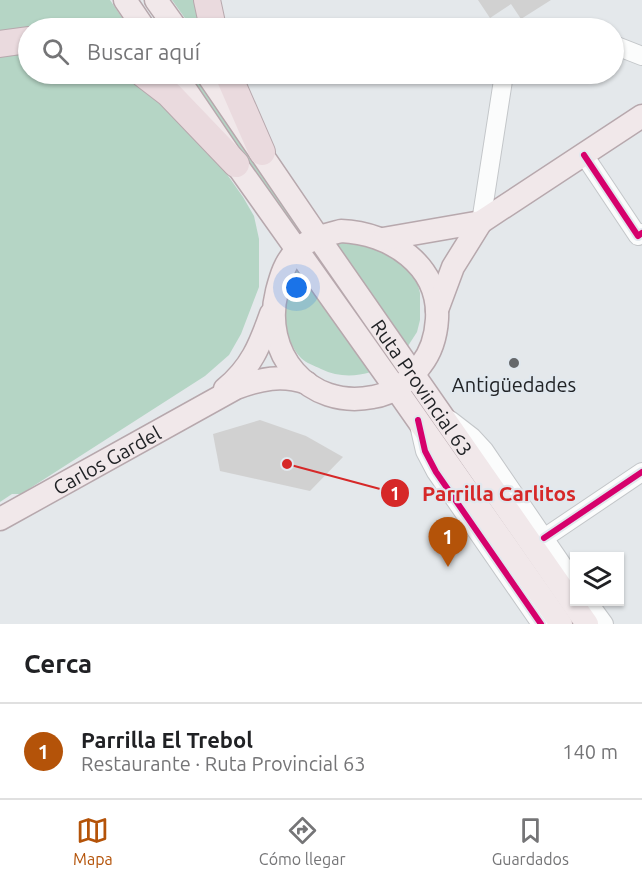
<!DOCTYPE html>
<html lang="es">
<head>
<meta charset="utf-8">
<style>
	:root { --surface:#fff; --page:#f6f6f6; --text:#202124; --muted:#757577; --line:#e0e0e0; --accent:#b45309 }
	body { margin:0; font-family:Ubuntu,sans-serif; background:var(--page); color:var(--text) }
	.controls { position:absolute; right:18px; bottom:18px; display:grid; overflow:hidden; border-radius:0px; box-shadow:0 2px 4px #0004 }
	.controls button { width:54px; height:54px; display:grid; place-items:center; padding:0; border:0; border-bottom:2px solid var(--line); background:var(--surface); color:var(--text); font:30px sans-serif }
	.you { position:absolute; left:297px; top:288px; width:21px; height:21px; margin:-15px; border:4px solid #fff; border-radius:50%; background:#1a73e8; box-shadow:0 0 0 9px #1a73e833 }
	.badge { display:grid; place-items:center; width:39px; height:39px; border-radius:50%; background:var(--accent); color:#fff; font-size:20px; font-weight:700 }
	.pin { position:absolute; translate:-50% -50px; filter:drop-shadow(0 2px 3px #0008) }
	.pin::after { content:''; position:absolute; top:32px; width:21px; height:18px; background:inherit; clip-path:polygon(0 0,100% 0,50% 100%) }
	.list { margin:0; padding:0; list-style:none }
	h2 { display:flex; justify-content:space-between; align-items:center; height:78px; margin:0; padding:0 24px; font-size:26px }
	h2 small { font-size:20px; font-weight:400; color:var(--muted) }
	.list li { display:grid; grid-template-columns:39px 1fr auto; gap:18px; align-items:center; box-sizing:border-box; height:96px; padding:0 24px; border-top:2px solid var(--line) }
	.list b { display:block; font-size:22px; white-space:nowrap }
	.list p { margin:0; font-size:20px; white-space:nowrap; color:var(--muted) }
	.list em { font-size:20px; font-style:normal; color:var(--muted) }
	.icon { flex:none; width:33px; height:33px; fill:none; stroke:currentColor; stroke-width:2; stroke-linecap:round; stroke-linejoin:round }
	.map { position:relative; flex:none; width:642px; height:624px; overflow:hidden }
	.search { position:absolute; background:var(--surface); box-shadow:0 2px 4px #0004; left:18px; right:18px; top:18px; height:66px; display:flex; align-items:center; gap:15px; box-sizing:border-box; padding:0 21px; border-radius:33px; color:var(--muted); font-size:22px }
	.sheet { height:174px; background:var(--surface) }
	nav { display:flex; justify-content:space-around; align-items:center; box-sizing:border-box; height:84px; border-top:2px solid var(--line); background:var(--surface); font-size:16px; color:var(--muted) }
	nav a { display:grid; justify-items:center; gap:3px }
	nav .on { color:var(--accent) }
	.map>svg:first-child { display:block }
	.green { fill:#b5d5c5 }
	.building { fill:#d1d1d1 }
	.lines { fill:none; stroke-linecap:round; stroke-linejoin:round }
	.minor-casing { stroke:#c3c6c9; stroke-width:20 }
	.major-casing { stroke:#b7a8ad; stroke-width:25 }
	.highway-casing { stroke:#b7a8ad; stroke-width:28 }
	.minor { stroke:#fbfcfc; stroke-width:18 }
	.major { stroke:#f1e8ea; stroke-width:22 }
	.highway { stroke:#eadade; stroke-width:26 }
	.cycleway-casing { stroke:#e1e8ee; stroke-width:10 }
	.cycleway { stroke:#d6006c; stroke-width:6 }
	.poi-dot { fill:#65686b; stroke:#e1e8ee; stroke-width:2 }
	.labels { text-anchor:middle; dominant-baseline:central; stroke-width:4.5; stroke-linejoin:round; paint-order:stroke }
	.poi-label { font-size:20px; fill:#212326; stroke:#e1e8ee }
	.street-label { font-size:20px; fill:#212326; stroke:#e1e8ee }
	.leader { fill:none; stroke:#d62828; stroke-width:2 }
	.callout-dot { fill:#d62828; stroke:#e1e8ee; stroke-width:2 }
	.mark-label { font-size:18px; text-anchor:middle; font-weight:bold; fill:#fff }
	.callout-label { font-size:21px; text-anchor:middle; font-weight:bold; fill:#d62828; stroke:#e1e8ee; stroke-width:4.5; stroke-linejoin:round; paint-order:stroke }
</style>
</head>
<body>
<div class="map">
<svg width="642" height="624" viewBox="0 0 642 624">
	<rect width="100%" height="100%" fill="#e4e8eb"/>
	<g class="green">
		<polygon points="0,0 110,0 129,28 28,28 0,35"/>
		<polygon points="172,0 198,0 204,28 192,28"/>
		<polygon points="28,52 28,74 124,74 151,91 212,153 243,197 254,216 259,239 259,287 241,334 229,355 205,376 21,494 12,494 0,502 0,55"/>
		<polygon points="183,74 199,74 305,230 298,236"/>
		<polygon points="348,242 388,250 416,278 420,293 420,320 417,332 406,349 333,243"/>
		<polygon points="313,250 397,370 396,372 311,254"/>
		<path d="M298,267l73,105c-17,5 -33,5 -50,-3 -6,-3 -15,-6 -20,-11 -23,-25 -18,-64 -3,-91z"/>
	</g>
	<g class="building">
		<polygon points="478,0 551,0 521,19 511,4 490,18"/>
		<polygon points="260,420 306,436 343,457 310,491 220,471 213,434"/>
	</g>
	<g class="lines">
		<defs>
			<g id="minor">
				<polyline points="570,28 572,28"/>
				<polyline points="614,45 642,56"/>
				<polyline points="584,155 638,236 642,233"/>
				<polyline points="481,222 504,74"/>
				<polyline points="450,420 472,437 484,450 574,582"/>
				<polyline points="419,425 425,451 436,472 541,624"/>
				<polyline points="544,538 642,472"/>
				<polyline points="588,602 604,624"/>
			</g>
			<g id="major">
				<polyline points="125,0 144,28"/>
				<polyline points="156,0 176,28"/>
				<polyline points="175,74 236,164 396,389 561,624"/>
				<path id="s1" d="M207,74l111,163 269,387"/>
				<path d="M341,231c49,2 99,34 96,88 -1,17 -5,32 -16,46 -11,16 -29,29 -48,32 -65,13 -112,-44 -96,-106 4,-15 8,-29 19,-40 11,-12 30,-16 45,-20z"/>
				<polyline points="383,239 481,222 642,116"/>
				<polyline points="437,310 453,267 481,222"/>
				<path d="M225,389c26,-21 35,-44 46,-75"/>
				<path id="s2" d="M0,519l236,-131c24,-9 46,-14 71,-5"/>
			</g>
			<g id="highway">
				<polyline points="207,0 213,28"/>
				<polyline points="0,44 28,40"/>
				<polyline points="143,74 169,94 236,164"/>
				<polyline points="228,74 262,152"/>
			</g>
		</defs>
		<use href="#minor" class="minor-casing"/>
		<use href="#major" class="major-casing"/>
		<use href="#highway" class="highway-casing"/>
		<use href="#minor" class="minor"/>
		<use href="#major" class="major"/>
		<use href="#highway" class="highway"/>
		<defs>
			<g id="cycleway">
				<polyline points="584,155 638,236 642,233"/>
				<polyline points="418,420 425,451 436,472 541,624"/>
				<polyline points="544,538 642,472"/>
			</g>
		</defs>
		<use href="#cycleway" class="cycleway-casing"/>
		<use href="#cycleway" class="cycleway"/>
	</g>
	<circle class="poi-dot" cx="514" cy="363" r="6"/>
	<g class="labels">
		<g class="poi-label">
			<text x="514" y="384">Antigüedades</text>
		</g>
		<g class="street-label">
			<text stroke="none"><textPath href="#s1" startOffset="380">Ruta Provincial 63</textPath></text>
			<text stroke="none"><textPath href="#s2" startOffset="122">Carlos Gardel</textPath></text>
		</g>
	</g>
	<path class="leader" d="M287 464L395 493"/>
	<g class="callout-dot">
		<circle cx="287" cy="464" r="6"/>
		<circle cx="395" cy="493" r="15"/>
	</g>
	<g class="mark-label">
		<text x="395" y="500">1</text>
	</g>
	<g class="callout-label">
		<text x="499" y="501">Parrilla Carlitos</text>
	</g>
</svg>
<div class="controls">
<button><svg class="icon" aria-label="layers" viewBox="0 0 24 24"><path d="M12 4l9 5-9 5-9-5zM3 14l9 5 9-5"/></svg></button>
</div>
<div class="you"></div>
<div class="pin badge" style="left:448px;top:567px">1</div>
<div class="search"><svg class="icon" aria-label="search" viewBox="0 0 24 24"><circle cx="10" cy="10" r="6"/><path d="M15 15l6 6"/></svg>Buscar aquí</div>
</div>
<section class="sheet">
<h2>Cerca<small></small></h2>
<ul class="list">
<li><span class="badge">1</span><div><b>Parrilla El Trebol</b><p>Restaurante · Ruta Provincial 63</p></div><em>140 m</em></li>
</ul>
</section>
<nav>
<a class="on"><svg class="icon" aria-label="map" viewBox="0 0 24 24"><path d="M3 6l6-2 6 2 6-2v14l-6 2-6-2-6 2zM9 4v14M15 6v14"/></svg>Mapa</a>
<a><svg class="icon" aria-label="directions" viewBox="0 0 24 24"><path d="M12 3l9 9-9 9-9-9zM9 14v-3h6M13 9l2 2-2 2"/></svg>Cómo llegar</a>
<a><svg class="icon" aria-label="saved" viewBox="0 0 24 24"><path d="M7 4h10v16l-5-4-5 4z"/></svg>Guardados</a>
</nav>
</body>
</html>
